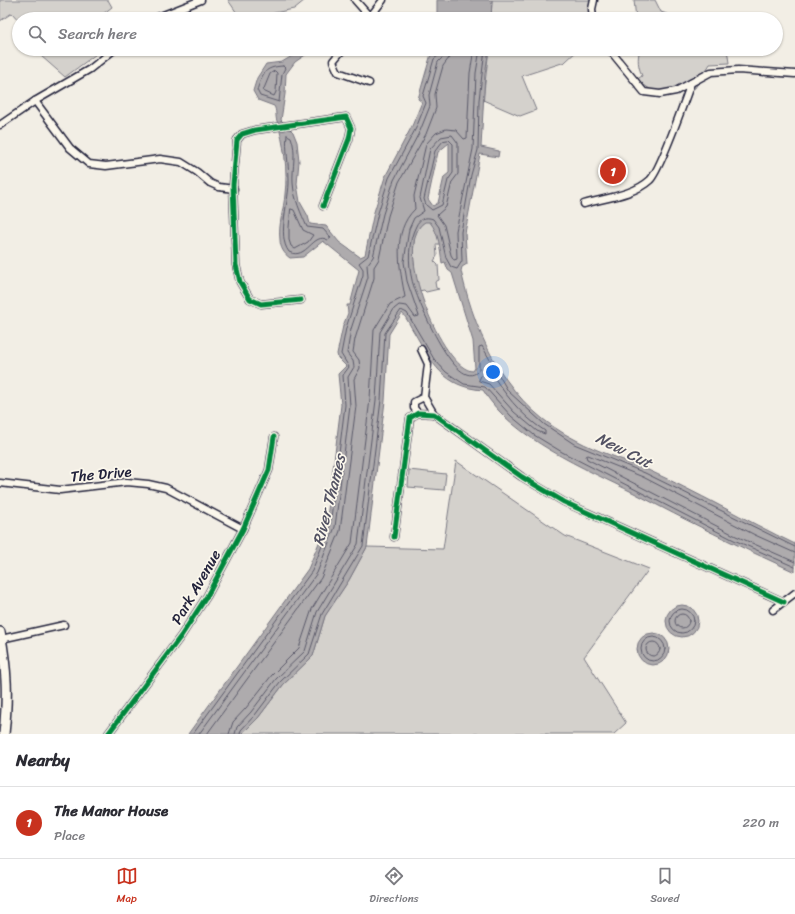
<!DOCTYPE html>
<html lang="en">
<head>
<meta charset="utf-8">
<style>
	:root { --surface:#fff; --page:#f2f2f3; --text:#2b2b33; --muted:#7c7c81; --line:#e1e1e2; --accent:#c8321e }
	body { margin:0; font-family:Sriracha,sans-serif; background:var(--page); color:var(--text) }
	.you { position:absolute; left:493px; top:372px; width:14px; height:14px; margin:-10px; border:3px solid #fff; border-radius:50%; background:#1a73e8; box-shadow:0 0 0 6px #1a73e833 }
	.badge { display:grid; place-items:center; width:26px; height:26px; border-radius:50%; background:var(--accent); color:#fff; font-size:13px; font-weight:700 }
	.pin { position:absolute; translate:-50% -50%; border:2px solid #fff; box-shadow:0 1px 4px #0006 }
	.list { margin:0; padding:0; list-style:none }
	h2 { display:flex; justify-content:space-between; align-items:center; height:52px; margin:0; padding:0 16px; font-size:17px }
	h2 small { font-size:13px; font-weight:400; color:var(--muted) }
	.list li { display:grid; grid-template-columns:26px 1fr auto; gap:12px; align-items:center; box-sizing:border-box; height:72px; padding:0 16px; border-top:1px solid var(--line) }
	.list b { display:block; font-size:15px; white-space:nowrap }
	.list p { margin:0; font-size:13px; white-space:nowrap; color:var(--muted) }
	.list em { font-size:13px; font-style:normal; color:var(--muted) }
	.icon { flex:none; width:22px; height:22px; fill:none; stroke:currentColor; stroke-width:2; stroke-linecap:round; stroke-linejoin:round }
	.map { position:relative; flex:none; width:795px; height:734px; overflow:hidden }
	.search { position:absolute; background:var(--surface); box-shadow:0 1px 3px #0004; left:12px; right:12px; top:12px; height:44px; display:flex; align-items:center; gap:10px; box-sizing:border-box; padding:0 14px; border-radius:22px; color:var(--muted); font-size:15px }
	.sheet { height:124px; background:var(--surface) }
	nav { display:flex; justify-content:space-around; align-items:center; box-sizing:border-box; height:56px; border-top:1px solid var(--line); background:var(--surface); font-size:11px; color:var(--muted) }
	nav a { display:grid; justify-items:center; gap:2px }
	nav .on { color:var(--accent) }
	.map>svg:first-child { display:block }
	.green { fill:#d4d1cc; stroke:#7b7a84 }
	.water { fill:#aeabad; stroke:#76747f; fill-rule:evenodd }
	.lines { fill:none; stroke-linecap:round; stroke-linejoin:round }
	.shore { stroke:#5a5969; stroke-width:1 }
	.minor-casing { stroke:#22223b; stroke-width:9 }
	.secondary-casing { stroke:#22223b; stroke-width:12 }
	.minor { stroke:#fbf7ec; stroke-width:6 }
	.secondary { stroke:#fbf7ec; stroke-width:9 }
	.cycleway-casing { stroke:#fbf7ec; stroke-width:8 }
	.cycleway { stroke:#00873e; stroke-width:5 }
	.labels { text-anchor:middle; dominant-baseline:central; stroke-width:3.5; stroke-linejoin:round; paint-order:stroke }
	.street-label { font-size:15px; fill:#22223b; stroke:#fbf7ec }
	.water-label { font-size:16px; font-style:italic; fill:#535263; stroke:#fbf7ec }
</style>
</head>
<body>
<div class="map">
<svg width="795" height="734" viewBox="0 0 795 734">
	<rect width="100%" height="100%" fill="#f2eee5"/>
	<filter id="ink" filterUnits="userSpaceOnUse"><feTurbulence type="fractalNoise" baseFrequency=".025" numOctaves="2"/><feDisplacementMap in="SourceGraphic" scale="8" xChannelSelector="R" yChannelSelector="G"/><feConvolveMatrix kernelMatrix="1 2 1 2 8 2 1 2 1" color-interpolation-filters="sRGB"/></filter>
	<g filter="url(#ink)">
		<g class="green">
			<polygon points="0,0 108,0 112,7 99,17 99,19 19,19 19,27 16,23 19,21 12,13 0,21"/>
			<polygon points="228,0 305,0 294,9 274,13 264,19 241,19"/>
			<polygon points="492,0 594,0 593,19 491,19"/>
			<polygon points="634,0 655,0 661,12 681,19 636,19"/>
			<polygon points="35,49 103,49 65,77 41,56"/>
			<polygon points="489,49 579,49 565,62 522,76 536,110 520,116 483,100"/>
			<path d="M640,49h87l2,14 -19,1 -15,24 -34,8 -25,-16 6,-4c-4,-10 -5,-17 -2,-27z"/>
			<path d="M425,221l5,1 5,6 5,16h-4l1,12 -3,5 4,4 1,15 -4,2 1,6 3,1 -13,3 -2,-2 -5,1c-5,-16 -12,-59 6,-70z"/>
			<polygon points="456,461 565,536 649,569 584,657 626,723 614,734 242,734 258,718 283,685 313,656 325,616 349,580 367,547 443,549"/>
			<polygon points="409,470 446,474 444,490 408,487"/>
		</g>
		<g class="water">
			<polygon points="437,0 492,0 491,19 437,19"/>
			<path d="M304,49h10l-19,13 -9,12 -1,20 -4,26 12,12 4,10 2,19 -2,23 3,18 8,14 2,8 16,2 13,16 21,15 5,-2 9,-43 11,-35 27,-51 10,-24 -4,-3 13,-45 4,-1 1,-4h53l-4,25 -4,73 18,4 -1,6 -18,-3 -15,79 2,31 -5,3 -1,4c16,70 48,136 115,169 22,12 47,19 70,29 51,23 99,51 149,75v28c-55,-25 -108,-51 -161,-79 -48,-24 -123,-55 -151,-103 -40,-3 -51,-27 -69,-58 -4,-6 -7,-14 -12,-19l-13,21 -4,67 -18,146 -18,33 -24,36 -12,40 -30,29 -25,33 -16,16h-54l120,-165 18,-43 15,-121 -3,-31 8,-8 -8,-8 -1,-4 6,-28 5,-13 -1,-8h3l9,-35 -36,-29 -20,16 -13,1c-6,-4 -10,-11 -10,-18 -2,-16 4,-31 5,-46 3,-24 -1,-51 -8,-73 -2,-5 0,-10 -3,-15l-16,-6 -5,-9 4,-13 9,-14 16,-2zM449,143v30l-5,4 -6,26 -5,3 -5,-7 10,-47zM425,222h5c9,12 10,26 12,41l3,-1 3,8 4,3 21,68 2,27 -2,3c-30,0 -83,-128 -48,-149z"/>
			<circle cx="682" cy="621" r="16"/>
			<circle cx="653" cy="649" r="16"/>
		</g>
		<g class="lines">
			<g class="shore">
				<path d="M485,49l-6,51 -1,50 -7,25 -10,57 1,29 -5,8 -6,-2 -5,-9 -7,-31 -6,-8c-8,-3 -14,0 -17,7 -8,15 -8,38 -4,54 3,15 45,118 67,90v-23l3,-1 26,45 36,33 30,20 71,29 150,74"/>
				<path d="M283,66l2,2 -3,6 -3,28 -19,-6 -3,-6c6,-17 7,-23 26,-24z"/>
				<polygon points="275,71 277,73 276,92 274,96 263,91 270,74"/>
				<path d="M287,135l4,2c6,16 1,30 2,46 1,16 8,30 14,44l16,2 8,9 -3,2c-15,-9 -21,21 -39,12 -13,-17 1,-52 0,-73 0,-13 -4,-33 -2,-44z"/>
				<polygon points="449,140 453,144 453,173 448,180 442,205 432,210 426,205 424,199 435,151 443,141"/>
				<polygon points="291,209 294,210 303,230 313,235 308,242 295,249 291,246 289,240 289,228"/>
				<path d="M485,368h3c15,24 32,47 57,63v3l-8,-3 -23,-19 -25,-28 -10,-3z"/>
				<polyline points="795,553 755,535 643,477 588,455 586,456 587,459 736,536 795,562"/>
				<circle cx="682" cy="621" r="12"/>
				<circle cx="682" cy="621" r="7"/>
				<circle cx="653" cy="649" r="12"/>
				<circle cx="653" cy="649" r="7"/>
				<polyline points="193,734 312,571 330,526 345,405 343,375 349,367 341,354 346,328 363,275 363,269 359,263 368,256 378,213 389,178 416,128 426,103 423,96 434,59 439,55 440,49"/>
				<polyline points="199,734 317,573 335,527 350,406 348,377 354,367 353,361 347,353 351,329 368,277 367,265 373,257 383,214 394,180 420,131 430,106 429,95 438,62 443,57 445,49"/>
				<polyline points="207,734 321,578 340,531 356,406 354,379 360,368 359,360 353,352 355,339 374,278 374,267 379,259 388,216 399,182 426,134 436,108 435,94 443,66 449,58 451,49"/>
				<path d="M229,734l4,-12 13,-14 26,-33 27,-27 13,-39 40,-66 18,-144 4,-69 16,-26 15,-7c-5,-28 -14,-65 10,-88l-1,-13 12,-52 10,-11 10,-4 10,1 8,9 3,-1 3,-65 4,-24"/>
				<polyline points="235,734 237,727 251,712 276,679 305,651 317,612 358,544 376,400 380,332 394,309 399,305 407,306 415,317 419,316 407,281 404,262 409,229 414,218 424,211 420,198 430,149 441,137 452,135 458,143 458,174 452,182 446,207 437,215 444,225 451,255 454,260 457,259 456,231 473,149 476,73 480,49"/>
				<polyline points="240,734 241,730 255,715 280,682 309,654 322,614 363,546 381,400 385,333 401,310 407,313 434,359 446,372 464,384 485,387 511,416 534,435 562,452 734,540 795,567"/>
			</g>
			<defs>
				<g id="minor">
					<polyline points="355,0 370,17 383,0"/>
					<polyline points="153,19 201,0"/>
					<polyline points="593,19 592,9 594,0"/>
					<polyline points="343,49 333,61 338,72 369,83"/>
					<polyline points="609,49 644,92 660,94 676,91 711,72 738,70 795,74"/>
					<polyline points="35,101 70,148 89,164 106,166 160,159 181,162 197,172 210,183 219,187 234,189"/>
					<polyline points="0,125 35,101 90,69 115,49"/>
					<path d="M584,204c21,-6 50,-9 66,-24 11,-11 34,-78 41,-97"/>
					<polyline points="301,300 261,304 250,299 240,282 236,265 233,185 237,140 242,134 255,130 346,117 351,128 349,139 323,206"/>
					<polyline points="421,349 428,364 424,397 434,414"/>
					<polyline points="418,413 414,408 414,402 424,397"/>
					<polyline points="0,483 60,490 127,482 148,484 166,488 243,529"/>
					<polyline points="394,537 410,418 418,413 434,414 522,477 564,502 784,602"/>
					<polyline points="773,610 795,593"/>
					<polyline points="1,639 64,625"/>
					<polyline points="108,734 181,636 207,596 243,529 269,470 274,437"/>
				</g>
				<path id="secondary" d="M0,632c7,39 8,63 4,102"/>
			</defs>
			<use href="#minor" class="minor-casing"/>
			<use href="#secondary" class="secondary-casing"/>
			<use href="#minor" class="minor"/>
			<use href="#secondary" class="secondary"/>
			<defs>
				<g id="cycleway">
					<polyline points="301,300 261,304 250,299 240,282 236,265 233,185 237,140 242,134 255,130 346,117 351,128 349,139 323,206"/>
					<polyline points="394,537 410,418 418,413 434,414 522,477 564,502 784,602"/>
					<polyline points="108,734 181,636 207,596 243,529 269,470 274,437"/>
				</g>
			</defs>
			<use href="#cycleway" class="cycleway-casing"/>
			<use href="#cycleway" class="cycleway"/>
		</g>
	</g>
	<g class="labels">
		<g class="street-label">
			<text transform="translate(101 474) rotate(-5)">The Drive</text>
			<text transform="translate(196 587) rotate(-60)">Park Avenue</text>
		</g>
		<g class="water-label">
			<text transform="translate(624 450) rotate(27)">New Cut</text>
			<text transform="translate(329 500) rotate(-76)">River Thames</text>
		</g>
	</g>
</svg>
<div class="you"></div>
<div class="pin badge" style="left:613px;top:171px">1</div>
<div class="search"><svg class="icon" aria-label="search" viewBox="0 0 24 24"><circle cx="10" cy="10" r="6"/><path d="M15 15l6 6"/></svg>Search here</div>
</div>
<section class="sheet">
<h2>Nearby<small></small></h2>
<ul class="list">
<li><span class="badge">1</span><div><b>The Manor House</b><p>Place</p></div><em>220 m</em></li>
</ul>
</section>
<nav>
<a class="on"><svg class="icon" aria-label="map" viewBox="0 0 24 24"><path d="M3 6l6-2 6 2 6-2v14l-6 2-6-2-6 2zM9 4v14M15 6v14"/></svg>Map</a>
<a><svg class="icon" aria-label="directions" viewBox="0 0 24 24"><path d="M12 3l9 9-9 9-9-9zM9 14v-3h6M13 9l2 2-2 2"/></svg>Directions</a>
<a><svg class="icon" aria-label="saved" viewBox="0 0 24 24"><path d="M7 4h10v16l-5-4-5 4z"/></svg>Saved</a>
</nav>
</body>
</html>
